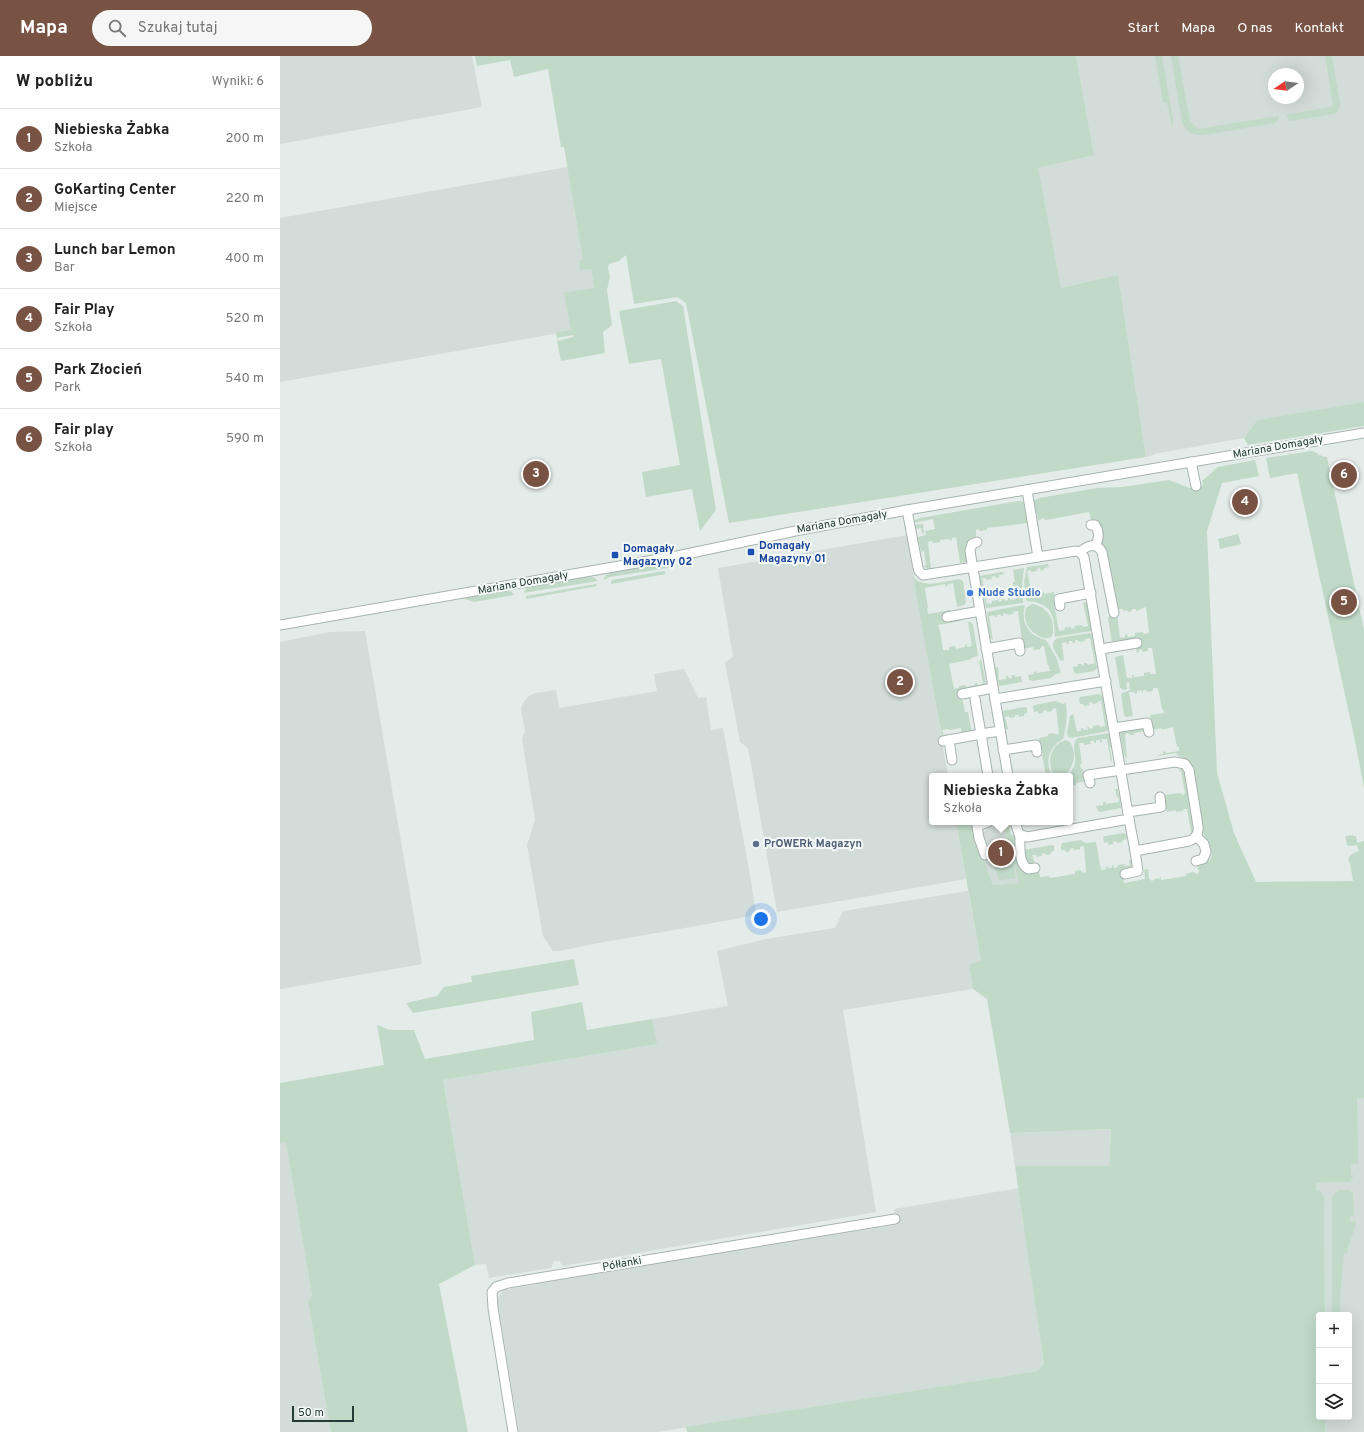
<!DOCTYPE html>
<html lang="pl">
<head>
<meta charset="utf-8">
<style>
	:root { --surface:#fff; --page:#f6f6f6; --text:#222; --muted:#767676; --line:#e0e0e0; --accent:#785243 }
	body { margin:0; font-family:Overpass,sans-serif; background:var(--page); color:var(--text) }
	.controls { position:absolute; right:12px; bottom:12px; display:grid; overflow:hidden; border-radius:4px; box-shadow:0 4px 16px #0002 }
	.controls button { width:36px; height:36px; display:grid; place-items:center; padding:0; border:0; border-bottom:1px solid var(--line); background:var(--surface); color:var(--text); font:20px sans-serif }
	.compass { position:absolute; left:988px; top:12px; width:36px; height:36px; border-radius:50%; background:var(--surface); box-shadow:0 4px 16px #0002; rotate:257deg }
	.scale { position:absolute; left:12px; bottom:10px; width:62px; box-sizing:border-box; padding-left:4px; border:2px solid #253b36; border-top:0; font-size:11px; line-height:14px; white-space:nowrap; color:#253b36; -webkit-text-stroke:3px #f4f9f7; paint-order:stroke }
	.you { position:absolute; left:481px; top:863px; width:14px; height:14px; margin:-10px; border:3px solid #fff; border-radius:50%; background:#1a73e8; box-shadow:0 0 0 6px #1a73e833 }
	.badge { display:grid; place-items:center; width:26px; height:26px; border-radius:50%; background:var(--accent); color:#fff; font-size:13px; font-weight:700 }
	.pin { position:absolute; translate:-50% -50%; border:2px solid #fff; box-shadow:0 1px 4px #0006 }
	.popup { position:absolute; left:649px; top:717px; width:144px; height:52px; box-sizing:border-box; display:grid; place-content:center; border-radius:4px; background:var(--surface); filter:drop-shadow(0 1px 3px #0005); font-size:13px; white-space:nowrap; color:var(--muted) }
	.popup b { font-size:15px; color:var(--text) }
	.popup::after { content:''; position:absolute; left:50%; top:100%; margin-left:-8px; border:8px solid transparent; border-top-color:var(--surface) }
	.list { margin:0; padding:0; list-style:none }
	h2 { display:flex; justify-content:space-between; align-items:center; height:52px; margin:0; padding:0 16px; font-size:17px }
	h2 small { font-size:13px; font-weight:400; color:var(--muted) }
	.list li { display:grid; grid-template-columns:26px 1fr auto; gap:12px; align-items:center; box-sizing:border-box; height:60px; padding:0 16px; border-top:1px solid var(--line) }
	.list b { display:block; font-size:15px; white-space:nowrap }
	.list p { margin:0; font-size:13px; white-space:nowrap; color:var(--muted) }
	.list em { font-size:13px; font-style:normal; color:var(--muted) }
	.icon { flex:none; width:22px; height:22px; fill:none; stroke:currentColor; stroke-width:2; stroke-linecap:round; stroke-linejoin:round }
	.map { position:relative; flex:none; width:1084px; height:1376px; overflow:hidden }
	header { display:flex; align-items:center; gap:24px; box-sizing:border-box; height:56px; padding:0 20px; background:var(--accent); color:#fff }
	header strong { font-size:19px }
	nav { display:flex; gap:22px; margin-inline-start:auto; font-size:14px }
	.search { width:280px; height:36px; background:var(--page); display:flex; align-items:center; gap:10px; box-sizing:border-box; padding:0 14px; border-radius:22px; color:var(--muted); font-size:15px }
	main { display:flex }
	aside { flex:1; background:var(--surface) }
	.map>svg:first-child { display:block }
	.built { fill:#d2dcd8; fill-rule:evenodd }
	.green { fill:#c0dac7 }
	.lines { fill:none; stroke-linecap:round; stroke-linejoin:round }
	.street-casing { stroke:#a7b3b0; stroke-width:11 }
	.street { stroke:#fff; stroke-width:9 }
	.transit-dot { fill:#1a4fb4; stroke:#f4f9f7; stroke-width:1.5 }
	.shop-dot { fill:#3f7fe0; stroke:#f4f9f7; stroke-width:1.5 }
	.service-dot { fill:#5c6f8a; stroke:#f4f9f7; stroke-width:1.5 }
	.labels { text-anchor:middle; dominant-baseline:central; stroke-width:4; stroke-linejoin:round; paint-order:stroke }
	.street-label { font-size:11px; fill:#253b36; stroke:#f4f9f7 }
	.transit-label { font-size:11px; font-weight:bold; fill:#164399; stroke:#f4f9f7; text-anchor:start }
	.shop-label { font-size:11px; font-weight:bold; fill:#366cbe; stroke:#f4f9f7; text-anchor:start }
	.service-label { font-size:11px; font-weight:bold; fill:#4e5e75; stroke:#f4f9f7; text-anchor:start }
</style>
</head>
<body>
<header>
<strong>Mapa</strong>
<div class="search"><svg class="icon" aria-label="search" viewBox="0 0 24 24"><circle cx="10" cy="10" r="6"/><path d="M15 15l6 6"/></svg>Szukaj tutaj</div>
<nav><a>Start</a><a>Mapa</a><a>O nas</a><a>Kontakt</a></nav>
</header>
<main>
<aside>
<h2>W pobliżu<small>Wyniki: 6</small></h2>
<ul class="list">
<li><span class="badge">1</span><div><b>Niebieska Żabka</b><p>Szkoła</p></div><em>200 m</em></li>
<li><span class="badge">2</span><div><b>GoKarting Center</b><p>Miejsce</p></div><em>220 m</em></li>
<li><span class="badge">3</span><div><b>Lunch bar Lemon</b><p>Bar</p></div><em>400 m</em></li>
<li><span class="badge">4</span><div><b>Fair Play</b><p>Szkoła</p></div><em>520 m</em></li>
<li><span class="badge">5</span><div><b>Park Złocień</b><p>Park</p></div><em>540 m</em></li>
<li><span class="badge">6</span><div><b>Fair play</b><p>Szkoła</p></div><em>590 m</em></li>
</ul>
</aside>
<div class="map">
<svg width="1084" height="1376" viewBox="0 0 1084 1376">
	<rect width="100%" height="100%" fill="#e4ece9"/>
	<g class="built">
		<polygon points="0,0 192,0 202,51 0,88"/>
		<path d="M796,0h288v346l-107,18 -13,18 -90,16 -2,2 -6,1 -28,-182 -57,13 -24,-120 57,-13zM994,18h24v24h-24z"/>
		<polygon points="293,110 314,232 291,275 0,326 0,162"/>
		<polygon points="627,479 668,720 652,720 652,766 676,766 686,823 497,856 468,692 460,686 445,606 453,601 438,512"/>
		<polygon points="85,575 142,908 0,933 0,586 50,576"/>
		<polygon points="404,613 418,642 426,641 431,674 443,672 471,825 475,852 474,856 469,860 456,863 313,888 280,895 273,895 263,880 247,789 255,764 242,683 245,675 241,653 243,647 249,640 255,637 276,634 279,652 377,635 374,618"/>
		<polygon points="722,767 729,787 739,827 713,829 702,801 710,798 706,786 704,787 702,777 707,774 707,773"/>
		<polygon points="688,835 701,905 689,908 693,933 563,954 596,1156 283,1210 279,1205 274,1205 271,1212 209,1222 206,1208 195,1209 163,1024 376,988 372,963 448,950 437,895 486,883 555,872 563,855"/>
		<polygon points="1084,1034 1084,1376 1045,1376 1045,1361 1069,1361 1069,1259 1045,1259 1044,1141 1036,1134 1036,1127 1068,1126 1061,1057"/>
		<polygon points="0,1046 32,1239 28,1246 51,1376 0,1376"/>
		<polygon points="831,1073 829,1110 735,1110 730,1077"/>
		<polygon points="739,1132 764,1308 759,1315 378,1376 239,1376 218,1247 218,1242 223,1234 415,1201 616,1169 614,1153"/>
	</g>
	<g class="green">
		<polygon points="195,0 796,0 814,99 758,112 781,232 838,219 866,401 449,467 406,247 397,241 354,248 346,199 339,205 329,208 328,212 330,221 327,234 332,269 323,276 325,297 281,305 277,285 293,281 293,279 277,282 276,277 291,274 284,237 314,232 311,213 300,214 299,205 303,203 284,91 281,91 268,13 234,21 230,4 197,10"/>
		<polygon points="875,0 882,0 893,64 892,71 887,47 883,46"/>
		<path d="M891,0h7l12,65 8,8 81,-13 -1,4 -3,3 -71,12c-11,0 -18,-2 -22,-13z"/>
		<polygon points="1045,0 1052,0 1060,48 1058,55 1054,58 1011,65 1009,64 1006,59 1050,51 1053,49"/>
		<polygon points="396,245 403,250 436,454 420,475 412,433 366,441 362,416 400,409 381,303 349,308 339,255"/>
		<polygon points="1084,346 1084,370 968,389 964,382 977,364"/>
		<path d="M1031,395c6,1 9,6 16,6l37,173v158l-9,-47 -58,-268 -27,5 -4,-20z"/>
		<path d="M975,404l4,16 -37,7 -15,48 10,242 17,60 22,49 97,-1 -3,-18 -2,-2c1,-7 5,-7 11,-10l-2,-6 -6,1 -4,-1 -2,-9 8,-1v1h3l1,7 7,-2v257h-7l1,66h-7v11h3l-4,7 -34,1v7l5,2 3,5 1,118h-6v102h6v15h-638l-1,-5 352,-56 6,-7 -29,-198h94l2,-37 -101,4 -23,-134 -14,-10 -4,-25 12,-3 -25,-139h16l4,18 17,45 26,-2 -10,-40 -7,-20h6l3,2 -2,3 2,6 4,2 1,13 5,20 5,4 13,-2 1,6 9,-1 1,2 25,-4v-3l6,-1 2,3 3,-1 -2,-26 -4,1v2l-6,1 -1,-2 -3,1v2l-4,1 -1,-2h-4v-4l1,-3 19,-3 4,3 11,-1 5,28 5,-1v-2l2,-1v2h4v-2l1,-1 1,3 4,-1 -1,-2 7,-1v2l6,-1 -1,-5h2l-2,-11 1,2 3,15 -10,10 1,7 21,-4 -1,-9 4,-1 1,10 3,2 3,-2 6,-1v2l25,-4v-2l7,-2 4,2 2,-2 -2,-7 9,-2 5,-5 1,-5 -3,-9 -7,-13 -16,-71 -9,-5 -1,-2 -17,3 -2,-1 6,-1v-2l2,-1 1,2 13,-2v-4h-2l-4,-20 -11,3v-2l-10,2 -2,-15 14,-2 -1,-4h-1l-4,-21h-5v3l-6,1 -1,-2h-3v2l-1,1 -1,-3 -4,1v2l-2,1 -1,-2h-5l4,24 -7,1 -2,-2 -3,-21 9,-4 -1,-8 -3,1 1,6 -3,1 -4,-2 -5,-31 8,-2 4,23h5v-3h2v2l10,-1v-3l6,-1v2h6l-4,-26h-4v3l-5,1 -1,-3 -3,1v2l-2,1 -1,-4h-2l-23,3 1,-9 -4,-25 2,-3 7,-1 3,24 5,-1v-2l2,-1 1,3 7,-1v-3l8,-1 1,2 5,-1 -3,-26 -10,4v-2h-4v2l-4,1 -1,-2 -3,1 -1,-2h-5l-3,-16h-2l-11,-48 -3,-22 -3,-3h-5l-2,-8 -43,8 -3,-2 -5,3 -1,-8h-3l-2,-12 7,-3 58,-10 25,-1 47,-7 21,8 13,-3 -1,-4 16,-14z"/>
		<polygon points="738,445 744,446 747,467 707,472 707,474 700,475 698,473 696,474 696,482 690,483 686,489 687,506 680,507 676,481 672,482 672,484 670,485 669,483 660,484 660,486 653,487 653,485 648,486 651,512 673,509 648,513 643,510 646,509 644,495 641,496 638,481 635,479 633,469 643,468 644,477 642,478 641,472 635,473 635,479 638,481 646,479 645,475 655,473 653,463 633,467 633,465 640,462"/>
		<polygon points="958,478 961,488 940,493 938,483"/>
		<polygon points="386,507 390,508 394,511 330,521 323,524 326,519 330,517"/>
		<path d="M768,508l1,3 -5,1v2l-3,1 -1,-3 -3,1v2l-6,1v-2l-4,1 5,24 3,1 2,-3 7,-1v2l10,-2 2,13h-2l5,26 6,-1 -1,-2 7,-1v2l4,-1 -1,-2 8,-1 1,2 5,-1 -5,-23 3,-1 2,3 4,24 -1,2 -36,6c-1,-16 0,-28 -17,-34 -5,-2 -9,0 -12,-3l-2,-19 3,-14z"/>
		<polygon points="744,512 742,529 743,544 743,547 706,552 700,520 721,516 724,517 724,518 719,519 719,522 716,522 715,520 711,521 712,523 706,524 706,522 702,522 707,548 712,547 712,545 718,544 719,546 722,545 722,543 724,543 725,545 728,544 728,542 730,542 731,544 736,543 733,526 735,526 733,514"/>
		<polygon points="384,515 386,518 331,528 331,526 332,524"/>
		<polygon points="309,520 315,522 318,525 243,537 246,533 249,530"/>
		<path d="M633,520c9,14 33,5 46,3l4,2 3,22 -2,2 -7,2 -4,-24 -5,1v2l-2,1 -1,-3 -20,4 3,20 -1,1 1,5 22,-4v3l10,6 1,2 -23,4 1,5h1l3,20h6v-3l6,-1 1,3 9,-2v-2l2,-1v3l5,-1 -4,-24h3l2,3 5,31 -7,2 1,1 -23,5 5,25 5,-1v-2l6,-1 1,2 9,-2v-2h2l1,2 5,-1 -4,-23 2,-1 1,3 4,21 -2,2 -24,4 5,22h3l4,21 -10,1 -1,-6 -12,2 -1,-1 -6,1 2,7 -2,1z"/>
		<polygon points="316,528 317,530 246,543 246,540"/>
		<polygon points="226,534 232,536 234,539 194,546 182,542"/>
		<path d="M752,548c13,2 22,12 21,26 0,2 0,4 -1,6 -7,7 -21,-4 -24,-10 -3,-6 -4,-12 -2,-18z"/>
		<path d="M742,549l3,1c-5,17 4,30 21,34l11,19 4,14 -5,1 -5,4 -19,3 -3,-1 -1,-5 6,-1v-2l2,-1 1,2 13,-2 -1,-5h-1l-4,-20h-2l-2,3 -6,1 -1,-3 -10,2 -5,-38 -5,1v2l-6,1 -1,-2 -3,1v2h-2l-1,-2 -3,1v2h-2l-1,-2 -5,1 4,24 -3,-2 -3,-26z"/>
		<path d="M810,577l2,2 5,33 -3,3 -18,3 -2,-2 -1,-5 5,-1v-2h4v2l2,-1v-2h3l1,2 7,-2 -5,-25 -5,1v2l-6,1 -1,-2h-3v3h-2l-1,-2h-3v3h-2l-1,-2 -4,1 2,17 -2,1 -2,-1c-4,-8 -12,-17 -2,-22z"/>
		<polygon points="715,611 718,611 719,624 726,623 726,620 728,620 729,622 732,622 732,619 735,619 735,621 741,620 742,626 719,630"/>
		<polygon points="819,638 823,641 828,675 791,682 788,681 787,677 790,660 793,658 797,675 801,675 801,672 803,672 804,674 808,674 807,671 809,671 809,673 813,672 813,670 819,669 820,671 825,670 821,645 818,645 818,647 813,648 812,646 809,647 809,649 804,650 803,648 800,648 799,644 800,641"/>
		<path d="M775,645l8,3 3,-1c2,12 0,24 -3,36 -15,8 -18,23 -11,37h-10l4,-1 -4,-20h1l-4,-17 9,-2v-2l6,-1 3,2 2,-2 -3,-25 -4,1v2l-5,1v-2l-4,1v2l-5,1v-3l-4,1 -1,-6 2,-1z"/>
		<polygon points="744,651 747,652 747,657 744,658 744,660 739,661 739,659 735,659 735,661 730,662 729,660 725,661 728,673 725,674 723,655"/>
		<polygon points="861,672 864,675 854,677 854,679 850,679 847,677 845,679 847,703 844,699 840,676"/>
		<path d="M829,677l2,13 -1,2 2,12 -1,2 -4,-23h-5v3h-2v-2h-4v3h-2v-2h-4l1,3 -7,1v-2h-5l3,21h-2l1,5h2l3,12 -10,2v2l-6,1v-10h-3c15,-15 4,-20 8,-35l3,-3z"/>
		<path d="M786,684l4,2c7,11 4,26 -6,34h-10c-7,-13 -5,-32 12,-36z"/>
		<polygon points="903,711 905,714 915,771 914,777 911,776 907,753 904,753 903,755 896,756 896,754 887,756 884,739 900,737 903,739 905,737 901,715 900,715 899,714"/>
		<polygon points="835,733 838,733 841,752 820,756 818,755 816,750 823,749 823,746 825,746 826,748 839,746 838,741 837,741"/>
		<polygon points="844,777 846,778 847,783 842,784 843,786 837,787 836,785 833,786 833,788 828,789 828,786 824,787 823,781 825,780"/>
		<polygon points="772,789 774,790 774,795 771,796 771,798 766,799 765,797 762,798 762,800 757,801 756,799 752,799 755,808 748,808 746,805 743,794"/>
		<polygon points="727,791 732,802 736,822 719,824 710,798"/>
		<polygon points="294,903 299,929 133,957 126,947 157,940 164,931 192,926 191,920"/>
		<polygon points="302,946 307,974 372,963 377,988 163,1024 195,1209 159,1228 188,1376 51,1376 28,1246 32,1239 6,1086 0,1087 0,1027 104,1009 97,969 110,974 134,974 145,1003 254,984 251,956"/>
		<path d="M1060,1134h8l5,3 1,22 -4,1v6l6,-1c-1,11 -8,20 -9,32h-3l-4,42v20h-8v-117l3,-5z"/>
	</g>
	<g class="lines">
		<defs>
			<g id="street">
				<polyline points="911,406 916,430"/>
				<polyline points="627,454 638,512 639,515 643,519 758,501"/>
				<path d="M811,469h4c5,7 4,13 1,20"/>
				<polyline points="697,486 692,488 690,495 728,720"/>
				<path d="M800,496c8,-7 16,-10 22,0l12,61"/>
				<polyline points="780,550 779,543 811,537"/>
				<polyline points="667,561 700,555"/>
				<polyline points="0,569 397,500 520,474 627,454 1084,377"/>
				<polyline points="706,593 739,587 740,595"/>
				<polyline points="821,593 857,587"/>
				<polyline points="682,638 713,632"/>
				<polyline points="715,643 826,625"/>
				<polyline points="834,672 867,667 869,676"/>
				<polyline points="669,684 672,704"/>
				<polyline points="663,685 701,678 695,643"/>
				<polyline points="723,694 756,689 757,696"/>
				<polyline points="708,720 701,678 720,675"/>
				<path d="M810,727l-2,-8 87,-13 10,2 4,6 9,56c1,7 -2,13 -9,15l-54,10 -6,-32"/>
				<polyline points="848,756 881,751 880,741"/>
				<polyline points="735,766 739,778 747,781 849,763 804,501 800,496 796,495 758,501 747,434"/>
				<path d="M740,779c0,10 -2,28 8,34l7,-1"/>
				<polyline points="705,799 699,782 697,770 708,766"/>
				<polyline points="916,805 923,803 926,796 924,788 916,780"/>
				<polyline points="845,818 858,815 855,795"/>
				<polyline points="233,1376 213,1252 212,1236 216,1231 228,1227 615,1163"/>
			</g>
		</defs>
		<use href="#street" class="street-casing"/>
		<use href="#street" class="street"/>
	</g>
	<g class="transit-dot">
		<rect x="467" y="492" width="8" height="8" rx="2"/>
		<rect x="331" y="495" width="8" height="8" rx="2"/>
	</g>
	<circle class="shop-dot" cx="690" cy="537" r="4"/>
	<circle class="service-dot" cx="476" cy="788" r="4"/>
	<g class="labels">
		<g class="street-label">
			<text transform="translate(998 391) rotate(-10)">Mariana Domagały</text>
			<text transform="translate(562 466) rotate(-10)">Mariana Domagały</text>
			<text transform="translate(243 527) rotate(-10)">Mariana Domagały</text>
			<text transform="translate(342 1208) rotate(-10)">Półłanki</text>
		</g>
		<g class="transit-label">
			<text x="479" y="490">Domagały<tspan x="479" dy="13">Magazyny 01</tspan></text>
			<text x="343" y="493">Domagały<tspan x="343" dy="13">Magazyny 02</tspan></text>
		</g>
		<g class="shop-label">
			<text x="698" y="537">Nude Studio</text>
		</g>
		<g class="service-label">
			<text x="484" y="788">PrOWERk Magazyn</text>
		</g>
	</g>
</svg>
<div class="controls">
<button>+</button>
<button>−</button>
<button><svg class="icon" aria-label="layers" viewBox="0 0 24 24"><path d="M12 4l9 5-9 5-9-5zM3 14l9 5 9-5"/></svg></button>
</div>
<svg class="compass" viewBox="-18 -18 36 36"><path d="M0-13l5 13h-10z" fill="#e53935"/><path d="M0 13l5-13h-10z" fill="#767676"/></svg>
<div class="scale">50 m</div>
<div class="you"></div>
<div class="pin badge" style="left:721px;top:797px">1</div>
<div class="popup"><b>Niebieska Żabka</b>Szkoła</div>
<div class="pin badge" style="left:620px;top:626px">2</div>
<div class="pin badge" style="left:256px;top:418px">3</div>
<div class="pin badge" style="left:965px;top:446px">4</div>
<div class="pin badge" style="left:1064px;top:546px">5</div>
<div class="pin badge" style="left:1064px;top:419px">6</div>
</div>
</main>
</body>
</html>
